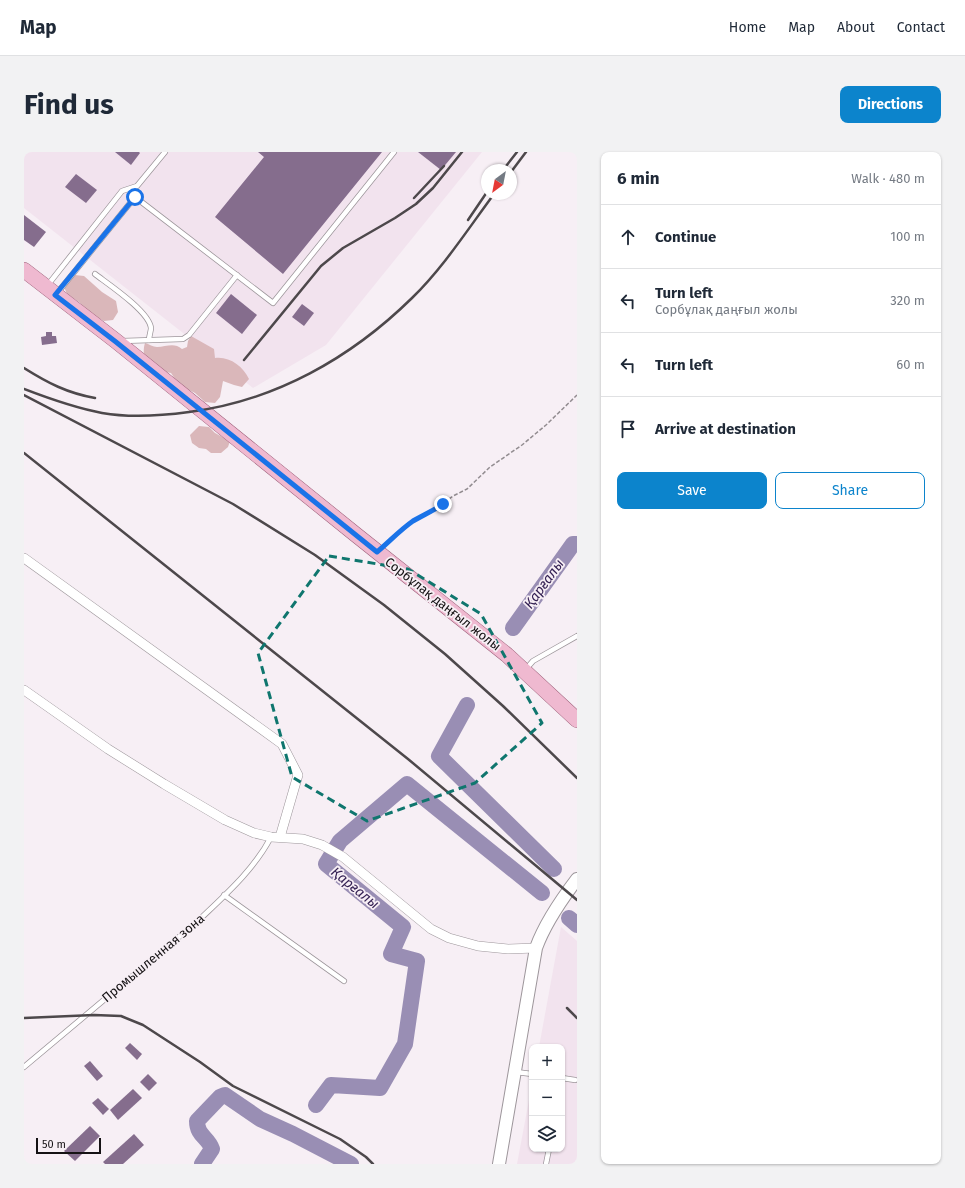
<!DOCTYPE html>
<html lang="en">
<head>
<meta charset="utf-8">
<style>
	:root { --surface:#fff; --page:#f2f2f3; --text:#1f2937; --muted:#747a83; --line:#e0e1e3; --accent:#0c84cc }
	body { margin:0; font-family:"Fira Sans",sans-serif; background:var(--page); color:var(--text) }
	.controls { position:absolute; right:12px; bottom:12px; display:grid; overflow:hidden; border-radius:8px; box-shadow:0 1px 3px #0004 }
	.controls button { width:36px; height:36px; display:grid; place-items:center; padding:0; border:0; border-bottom:1px solid var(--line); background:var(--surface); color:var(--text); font:20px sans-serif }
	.compass { position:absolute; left:457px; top:12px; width:36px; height:36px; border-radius:50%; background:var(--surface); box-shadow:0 1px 3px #0004; rotate:212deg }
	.scale { position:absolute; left:12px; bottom:10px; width:65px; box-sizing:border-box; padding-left:4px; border:2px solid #151214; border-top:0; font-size:11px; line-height:14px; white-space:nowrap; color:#151214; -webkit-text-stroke:3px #f7eff5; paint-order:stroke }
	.stop { position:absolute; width:12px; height:12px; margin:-9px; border:3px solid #1a73e8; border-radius:50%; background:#fff }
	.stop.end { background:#1a73e8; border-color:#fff; box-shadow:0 1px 4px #0008 }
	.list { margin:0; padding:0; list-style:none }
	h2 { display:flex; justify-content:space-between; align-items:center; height:52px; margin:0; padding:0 16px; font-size:17px }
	h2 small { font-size:13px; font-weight:400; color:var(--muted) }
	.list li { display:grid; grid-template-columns:26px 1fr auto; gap:12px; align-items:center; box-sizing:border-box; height:64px; padding:0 16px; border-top:1px solid var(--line) }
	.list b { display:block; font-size:15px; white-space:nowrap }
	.list p { margin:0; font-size:13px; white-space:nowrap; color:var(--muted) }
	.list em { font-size:13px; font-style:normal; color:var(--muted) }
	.actions { display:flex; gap:8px; padding:12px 16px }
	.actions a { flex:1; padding:9px 0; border:1px solid var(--accent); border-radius:8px; text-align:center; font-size:14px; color:var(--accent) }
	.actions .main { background:var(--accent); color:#fff }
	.icon { flex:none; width:22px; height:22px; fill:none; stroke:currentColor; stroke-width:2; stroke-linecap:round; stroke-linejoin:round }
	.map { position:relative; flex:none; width:553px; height:1012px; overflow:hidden; border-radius:8px }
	header { display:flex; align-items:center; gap:24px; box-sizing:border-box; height:56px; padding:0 20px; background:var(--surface); border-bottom:1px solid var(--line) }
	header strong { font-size:19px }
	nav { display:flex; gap:22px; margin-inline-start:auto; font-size:14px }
	.intro { display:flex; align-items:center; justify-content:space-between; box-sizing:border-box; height:96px; padding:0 24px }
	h1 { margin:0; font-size:28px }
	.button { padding:10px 18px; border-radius:8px; background:var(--accent); color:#fff; font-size:14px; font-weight:700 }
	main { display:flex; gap:24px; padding:0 24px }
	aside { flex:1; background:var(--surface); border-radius:8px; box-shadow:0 1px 3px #0004 }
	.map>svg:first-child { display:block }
	.built { fill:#f2e3ee }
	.green { fill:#dab7ba }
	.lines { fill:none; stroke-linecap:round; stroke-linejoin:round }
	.river { stroke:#998eb4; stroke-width:16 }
	.building { fill:#856d8d }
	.service-casing { stroke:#9d969b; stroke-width:6 }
	.minor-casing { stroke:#9d969b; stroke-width:10 }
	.tertiary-casing { stroke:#9d969b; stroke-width:14 }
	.primary-casing { stroke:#9c6079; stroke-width:16 }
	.path { stroke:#928c90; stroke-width:1.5; stroke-dasharray:4 2; stroke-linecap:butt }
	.service { stroke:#fff; stroke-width:4.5 }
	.minor { stroke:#fff; stroke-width:9 }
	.tertiary { stroke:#fff; stroke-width:12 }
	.primary { stroke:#efb9d0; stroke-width:15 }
	.rail { stroke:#4d484b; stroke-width:2.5 }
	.route { stroke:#1a73e8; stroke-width:5 }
	.marked { fill:none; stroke:#0f766e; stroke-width:3; stroke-dasharray:8 5; stroke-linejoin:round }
	.labels { text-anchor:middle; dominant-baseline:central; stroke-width:3.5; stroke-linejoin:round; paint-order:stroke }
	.street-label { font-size:13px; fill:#151214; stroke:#f7eff5 }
	.water-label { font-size:14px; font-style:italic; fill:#352254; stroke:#f7eff5 }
</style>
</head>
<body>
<header>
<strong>Map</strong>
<nav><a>Home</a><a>Map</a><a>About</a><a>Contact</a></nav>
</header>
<div class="intro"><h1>Find us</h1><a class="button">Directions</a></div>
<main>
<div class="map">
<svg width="553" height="1012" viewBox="0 0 553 1012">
	<rect width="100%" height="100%" fill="#f7eff5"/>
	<g class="built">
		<polygon points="0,0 458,0 302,193 229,236 0,56"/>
		<polygon points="537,775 553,789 553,1012 493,1012 508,932 508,997 538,997 538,895 515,895"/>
	</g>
	<g class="green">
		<polygon points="51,123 60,124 78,140 92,149 94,160 89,168 80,169 69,163 55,150 43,142 40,135"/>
		<path d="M167,184l23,13 1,9c14,-2 28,8 34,21l-7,8 -8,-2 -11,-4 -3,16 -5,6 -10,-1 -10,-9 -10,-5 -10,-9 -4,-6 -10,-2 -17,-11c0,-6 -1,-11 1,-17 4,1 8,4 12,4 9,0 17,-5 25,2l5,-2 1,-6z"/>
		<polygon points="175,274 185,275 191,281 206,289 204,295 197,301 187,301 182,297 175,296 168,291 166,283"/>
	</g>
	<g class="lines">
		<g class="river">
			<polyline points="489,476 549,392 553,392"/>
			<polyline points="443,553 415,604 530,717"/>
			<polyline points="545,766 553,773"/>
			<polyline points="292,953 307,933 356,936 381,892 393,809 367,802 379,775 302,712 316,689 383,632 518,741"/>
			<path d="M178,1012l10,-15c-4,-12 -15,-13 -15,-28l23,-24 5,-2 35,24 33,15 58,30"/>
		</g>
	</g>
	<g class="building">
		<polygon points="91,0 115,0 116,1 107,13"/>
		<polygon points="234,0 358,0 259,122 191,65 240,5"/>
		<polygon points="394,0 432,0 417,18"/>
		<polygon points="52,22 73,38 62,51 41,35"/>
		<polygon points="0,63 22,80 10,95 0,88"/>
		<polygon points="207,142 233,163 218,182 192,161"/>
		<polygon points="278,152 290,161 280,174 268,165"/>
		<polygon points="22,180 28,180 28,184 32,184 33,191 18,193 17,185 22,184"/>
		<polygon points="106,891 118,902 113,908 101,896"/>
		<polygon points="66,909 79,924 73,929 60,914"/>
		<polygon points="124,922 133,931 125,939 116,930"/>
		<polygon points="109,937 118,946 94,968 86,958"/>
		<polygon points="74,946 85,957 79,963 68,951"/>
		<polygon points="66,974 76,984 51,1009 40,999"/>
		<polygon points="110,982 120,993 99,1012 81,1012 79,1010"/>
	</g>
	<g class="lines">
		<defs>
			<g id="service">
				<path d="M71,122c13,10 54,37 56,54 0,3 -2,8 -2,12"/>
				<polyline points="23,134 98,39 113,34 141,0"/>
				<polyline points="34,140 111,45 249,151 370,0"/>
				<polyline points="98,189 159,187 165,183 213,123"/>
				<polyline points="502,517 509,509 553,484"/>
				<polyline points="200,743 320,829"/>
				<path d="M0,915l174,-146c26,-25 56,-51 73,-84"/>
				<polyline points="492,920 508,922"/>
				<polyline points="538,926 551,928"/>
				<polyline points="522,1012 525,997"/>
			</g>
			<g id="minor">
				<polyline points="0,406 258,592 274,623 256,685"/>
				<polyline points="0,538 84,597 140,632 201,668 230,681 247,685 279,687 298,693 319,705 407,777 425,786 454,794 484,797 512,796"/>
			</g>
			<path id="tertiary" d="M475,1012l37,-216c9,-25 25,-48 41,-69"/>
			<polyline id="primary" points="0,118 92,189 331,382 483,503 553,568"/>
		</defs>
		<use href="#service" class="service-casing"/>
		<use href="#minor" class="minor-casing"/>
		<use href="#tertiary" class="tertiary-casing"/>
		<use href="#primary" class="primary-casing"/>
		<polyline class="path" points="362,392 389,369 408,360 429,344 443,337 466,315 498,293 522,273 553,243"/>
		<use href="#service" class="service"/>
		<use href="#minor" class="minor"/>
		<use href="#tertiary" class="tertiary"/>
		<use href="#primary" class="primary"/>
		<g class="rail">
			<polyline points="479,18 493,0"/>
			<polyline points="487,20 502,0"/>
			<polyline points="390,46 420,14"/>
			<polyline points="444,68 463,40"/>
			<polyline points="220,208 297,114 319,96 371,66 392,52 409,36 438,0"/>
			<path d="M0,216c24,15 43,25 71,30"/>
			<path d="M0,237c26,10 51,19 78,24 29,5 58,3 87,-1 86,-11 162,-54 223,-114 31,-30 56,-69 82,-104"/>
			<polyline points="0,243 209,352 291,403 360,453 421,502 479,554 553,626"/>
			<polyline points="0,301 384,607 553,748"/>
			<polyline points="543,856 553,866"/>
			<polyline points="0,866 70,863 97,864 119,873 176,910 209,934 316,987 342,1005 349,1012"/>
		</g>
	</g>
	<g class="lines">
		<path class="route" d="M111,45l-80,98 61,47 261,210c12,-10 23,-22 36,-31 10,-6 20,-10 30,-17"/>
	</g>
	<path class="marked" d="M305,404l79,13 73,45 61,109 -67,60 -108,38 -75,-44 -34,-124z"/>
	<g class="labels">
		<g class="street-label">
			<text transform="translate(419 452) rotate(38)">Сорбұлақ даңғыл жолы</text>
			<text transform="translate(129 806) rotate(-40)">Промышленная зона</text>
		</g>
		<g class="water-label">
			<text transform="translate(520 432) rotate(-54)">Қарғалы</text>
			<text transform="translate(331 736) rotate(39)">Қарғалы</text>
		</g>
	</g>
</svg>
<div class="controls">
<button>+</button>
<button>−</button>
<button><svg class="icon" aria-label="layers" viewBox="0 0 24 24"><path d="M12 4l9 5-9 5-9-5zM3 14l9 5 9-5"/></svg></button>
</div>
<svg class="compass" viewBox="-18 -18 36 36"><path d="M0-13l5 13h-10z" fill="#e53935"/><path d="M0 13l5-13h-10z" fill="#747a83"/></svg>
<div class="scale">50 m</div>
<div class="stop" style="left:111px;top:45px"></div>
<div class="stop end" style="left:419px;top:352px"></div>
</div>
<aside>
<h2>6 min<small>Walk · 480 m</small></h2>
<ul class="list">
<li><svg class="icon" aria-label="ahead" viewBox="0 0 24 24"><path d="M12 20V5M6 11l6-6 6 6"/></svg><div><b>Continue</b></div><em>100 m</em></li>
<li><svg class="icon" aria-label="left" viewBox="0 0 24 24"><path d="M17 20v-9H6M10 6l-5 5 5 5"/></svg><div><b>Turn left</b><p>Сорбұлақ даңғыл жолы</p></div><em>320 m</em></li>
<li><svg class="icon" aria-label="left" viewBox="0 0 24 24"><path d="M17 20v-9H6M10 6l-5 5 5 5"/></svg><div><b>Turn left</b></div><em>60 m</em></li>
<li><svg class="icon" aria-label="arrive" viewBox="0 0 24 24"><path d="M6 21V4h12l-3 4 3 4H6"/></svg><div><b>Arrive at destination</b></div></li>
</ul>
<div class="actions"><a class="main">Save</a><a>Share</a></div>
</aside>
</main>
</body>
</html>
